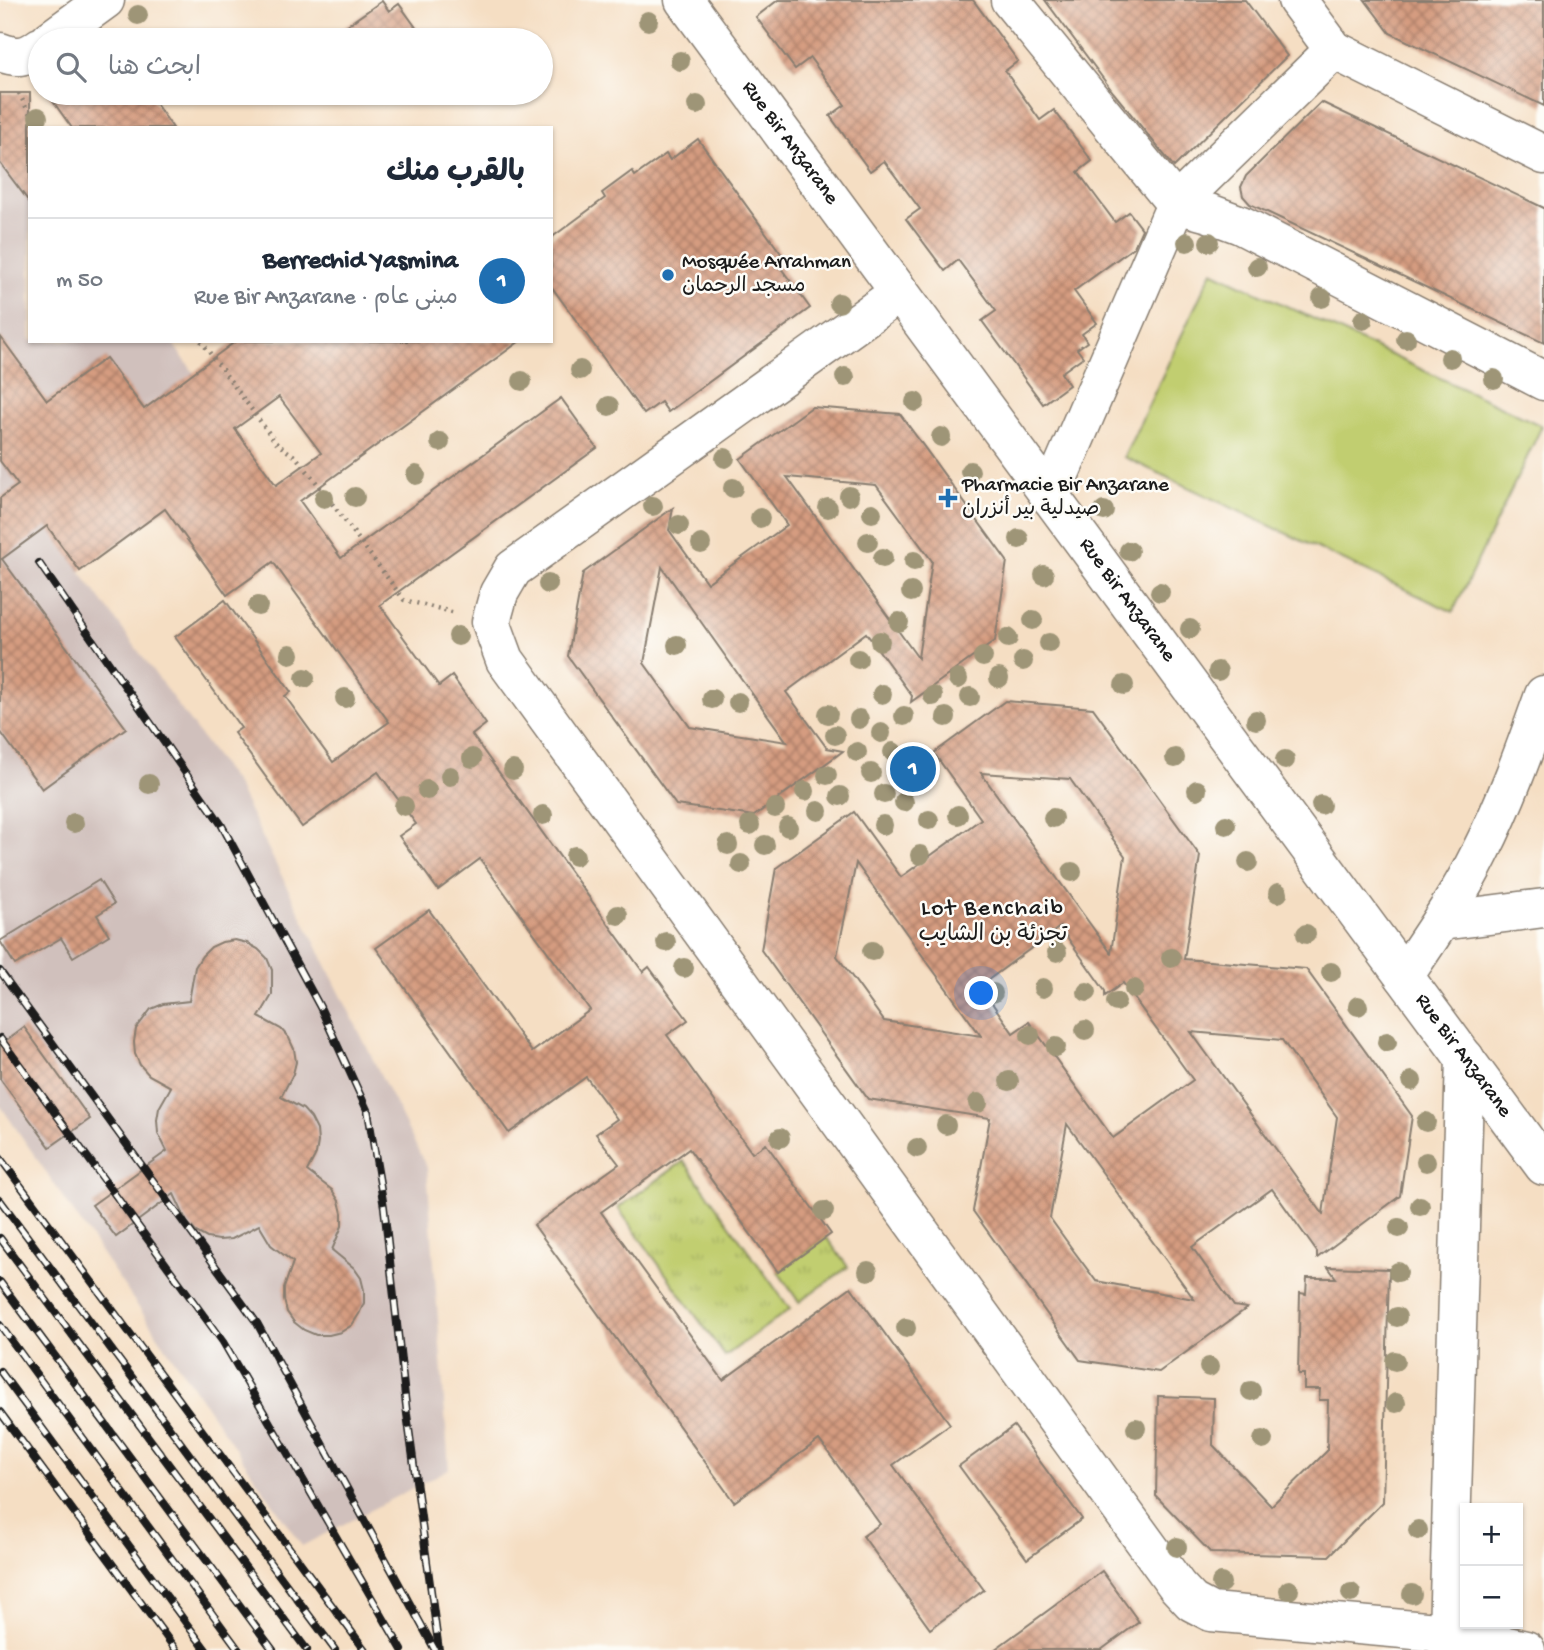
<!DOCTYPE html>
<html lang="ar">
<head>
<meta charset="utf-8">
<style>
	:root { --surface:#fff; --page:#f2f2f3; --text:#1f2937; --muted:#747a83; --line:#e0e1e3; --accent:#1f6fb2 }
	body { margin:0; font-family:"Gochi Hand","Playpen Sans Arabic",sans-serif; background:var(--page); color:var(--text); direction:rtl }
	.controls { position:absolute; right:21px; bottom:21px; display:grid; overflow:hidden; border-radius:0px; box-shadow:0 2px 5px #0004 }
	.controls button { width:63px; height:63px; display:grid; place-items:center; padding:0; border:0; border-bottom:2px solid var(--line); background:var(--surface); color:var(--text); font:35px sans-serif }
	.you { position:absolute; left:982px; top:994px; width:24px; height:24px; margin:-18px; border:5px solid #fff; border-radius:50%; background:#1a73e8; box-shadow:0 0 0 10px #1a73e833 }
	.badge { display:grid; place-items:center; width:46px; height:46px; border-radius:50%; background:var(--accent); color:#fff; font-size:23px; font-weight:700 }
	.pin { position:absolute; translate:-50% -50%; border:4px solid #fff; box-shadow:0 2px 7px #0006 }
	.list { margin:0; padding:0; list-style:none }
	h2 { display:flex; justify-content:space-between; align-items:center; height:91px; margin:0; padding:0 28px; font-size:30px }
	h2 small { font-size:23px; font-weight:400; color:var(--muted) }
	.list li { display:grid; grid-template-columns:46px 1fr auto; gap:21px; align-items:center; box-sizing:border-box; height:126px; padding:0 28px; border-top:2px solid var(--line) }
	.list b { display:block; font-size:26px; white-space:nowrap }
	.list p { margin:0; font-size:23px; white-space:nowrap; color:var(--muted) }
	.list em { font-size:23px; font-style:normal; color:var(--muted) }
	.icon { flex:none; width:38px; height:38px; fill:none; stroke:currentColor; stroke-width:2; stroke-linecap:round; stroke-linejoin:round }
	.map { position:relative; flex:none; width:1544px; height:1650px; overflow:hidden; direction:ltr }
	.search { position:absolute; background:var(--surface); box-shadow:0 2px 5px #0004; left:28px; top:28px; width:525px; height:77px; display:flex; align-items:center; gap:18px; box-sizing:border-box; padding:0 24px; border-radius:38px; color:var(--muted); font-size:26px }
	.panel { position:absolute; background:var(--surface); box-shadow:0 2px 5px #0004; left:28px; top:126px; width:525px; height:217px; border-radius:0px; direction:rtl }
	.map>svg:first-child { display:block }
	.industrial { fill:#d0c0bc }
	.grass { fill:url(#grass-tufts); stroke:#6e7546; stroke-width:2 }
	.pitch { fill:#c1ce70; stroke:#6e7546; stroke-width:2 }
	.building { fill:url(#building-cross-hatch); fill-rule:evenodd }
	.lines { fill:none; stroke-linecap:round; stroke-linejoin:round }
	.minor-casing { stroke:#887d70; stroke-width:41 }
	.path { stroke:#887d70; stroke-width:4.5; stroke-dasharray:2 5; stroke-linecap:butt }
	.minor { stroke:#fff; stroke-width:38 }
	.rail-casing { stroke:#1c1c1c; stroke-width:8 }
	.rail { stroke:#fdfcf7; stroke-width:5; stroke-dasharray:16; stroke-linecap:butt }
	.tree { fill:#9e9577 }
	.poi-dot { fill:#1f6fb2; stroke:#fdfcf7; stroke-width:2.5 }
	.labels { text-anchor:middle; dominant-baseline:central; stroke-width:5; stroke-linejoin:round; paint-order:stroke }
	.street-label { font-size:21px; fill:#1c1c1c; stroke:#fdfcf7 }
	.poi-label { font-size:21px; fill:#1c1c1c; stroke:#fdfcf7; text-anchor:start }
	.neighbourhood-label { font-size:23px; letter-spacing:2px; fill:#1c1c1c; stroke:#fdfcf7 }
</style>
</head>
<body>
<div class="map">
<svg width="1544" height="1650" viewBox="0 0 1544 1650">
	<defs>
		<pattern id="grass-tufts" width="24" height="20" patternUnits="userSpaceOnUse" patternTransform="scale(1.75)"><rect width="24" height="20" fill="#c1ce70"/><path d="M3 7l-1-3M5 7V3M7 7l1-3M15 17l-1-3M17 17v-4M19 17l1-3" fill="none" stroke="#a5b060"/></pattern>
		<pattern id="building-cross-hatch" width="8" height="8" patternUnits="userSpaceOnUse" patternTransform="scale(1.75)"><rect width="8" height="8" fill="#d59c80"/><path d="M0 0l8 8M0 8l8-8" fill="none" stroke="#ac7e68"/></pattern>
	</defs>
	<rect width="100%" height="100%" fill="#fdfcf7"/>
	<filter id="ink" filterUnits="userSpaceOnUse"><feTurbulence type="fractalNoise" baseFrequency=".0143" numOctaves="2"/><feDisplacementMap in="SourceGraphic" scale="14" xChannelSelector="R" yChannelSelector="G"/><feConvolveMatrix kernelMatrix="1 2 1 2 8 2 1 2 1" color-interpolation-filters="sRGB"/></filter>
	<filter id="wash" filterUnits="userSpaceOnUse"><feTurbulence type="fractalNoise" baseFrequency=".00686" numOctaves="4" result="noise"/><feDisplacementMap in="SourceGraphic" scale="28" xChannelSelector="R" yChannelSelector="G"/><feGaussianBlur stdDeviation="1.57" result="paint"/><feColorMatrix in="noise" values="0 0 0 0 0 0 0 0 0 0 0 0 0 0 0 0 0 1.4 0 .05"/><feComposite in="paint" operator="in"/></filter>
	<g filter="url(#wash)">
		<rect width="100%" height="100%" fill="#f5dec3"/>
		<polygon class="industrial" points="0,107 30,148 30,341 171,341 248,448 80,571 237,786 427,1168 449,1469 302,1546 0,1105"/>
		<g class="grass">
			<polygon points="684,1161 790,1309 725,1356 618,1208"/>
			<polygon points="826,1237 848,1267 799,1302 778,1272"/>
		</g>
		<polygon class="pitch" points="1212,271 1542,426 1453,612 1124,457"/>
		<g id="blocks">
			<g class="building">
				<polygon points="778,0 973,0 1018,61 1005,71 1040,120 1054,110 1092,161 1078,172 1097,198 1115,222 1129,212 1142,229 1134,247 1074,291 1097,323 1082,334 1087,342 1077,349 1083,357 1061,373 1069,385 1043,404 982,321 996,311 958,260 945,271 906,219 920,209 884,161 870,171 830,116 845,105 828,82 810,58 795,69 756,17"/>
				<polygon points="1045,0 1245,0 1287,56 1174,167 1113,92"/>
				<polygon points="1365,0 1544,0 1544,106 1390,33"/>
				<polygon points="382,1 389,11 399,4 425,40 326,40"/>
				<polygon points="0,93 30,93 30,203 0,163"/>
				<polygon points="47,93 148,93 173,128 72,128"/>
				<polygon points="1321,102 1544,208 1544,343 1250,204 1243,196 1241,187 1246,176"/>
				<polygon points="698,139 785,259 778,264 810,308 668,412 661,402 644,414 551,286 551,238 605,198 602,193 632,171 635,176 666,154 670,160"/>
				<path d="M0,336l47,64 59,-42 38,51 92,-68h284l-220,160 41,57 220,-160 36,50 -217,157 59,81 13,-10 34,48 -14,11 171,237 6,-5 39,53 -21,15 85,118 14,-9 65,90 -53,38 -89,-123 -88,63 122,168 128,-93 99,137 -57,41 91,125 -54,39 -67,-93 17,-12 -61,-84 -85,62 -200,-277 85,-61 -23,-30 21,-15 -31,-42 -77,56 -133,-185 53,-38 103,142 58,-42 -110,-151 -42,31 -39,-54 17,-12 -38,-52 -76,55 -68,-94 7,-5 -66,-91 50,-37 66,92 -6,4 48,66 56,-40 -116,-160 -46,33 -62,-86 -85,62 -33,-45 -45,33 124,169 -84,61 -42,-58v-233l18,-13 -18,-24zM279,397l42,56 -45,32 -41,-56z"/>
				<path d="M812,407l88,7 107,147 -12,80 -84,61 1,-6 -46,-63 -80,59 41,56 16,3 -89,65 -78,-11 -108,-149 15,-83 90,-65 -4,22 38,53 80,-58 -47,-66zM787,477l89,8 56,76 -14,97zM662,567l76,107 49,68 -97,-15 -46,-64z"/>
				<path d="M1005,701l88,7 107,148 -16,103 122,10 106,147 -12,80 -83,62v-6l-45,-63 -80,58 42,59 13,2 -88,64 -79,-12 -107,-149 17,-93 -122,-19 -107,-149 15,-82 78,-56 47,65 80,-58 -47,-66zM981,773l89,6 55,77 -14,97zM856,863l61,85 64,88 -97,-15 -47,-65zM1060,927l45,64v5l18,-13 70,97 -80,58 -84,-116 -16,11 -33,-47zM1191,1032l91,8 55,77 -14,97zM1067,1124l62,85 65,90 -98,-18 -23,-31 -23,-32z"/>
				<polygon points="99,880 114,904 97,915 109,935 73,957 61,938 15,965 0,941"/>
				<polygon points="235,940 247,943 258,949 267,958 272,970 272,995 259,1017 281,1029 289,1038 294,1049 296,1062 293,1074 281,1097 303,1109 311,1118 317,1130 318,1142 316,1154 307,1171 332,1190 339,1201 342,1213 342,1226 332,1250 354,1268 361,1278 364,1290 364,1303 359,1314 352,1325 341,1332 329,1335 316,1335 304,1330 294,1322 287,1312 284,1300 284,1288 293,1262 271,1245 259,1225 232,1239 219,1240 207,1238 196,1232 187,1222 174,1194 116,1237 92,1205 167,1151 158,1133 157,1120 159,1108 171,1087 149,1075 140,1065 135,1054 134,1042 136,1029 151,1009 163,1004 189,1001 195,967 202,956 211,947 222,942"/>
				<polygon points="24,1027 90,1119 50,1147 0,1079 0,1045"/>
				<polygon points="1328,1267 1389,1269 1383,1502 1329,1556 1211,1553 1156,1496 1158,1396 1214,1398 1213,1445 1271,1506 1327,1451 1328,1400 1319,1400 1320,1389 1304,1389 1304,1374 1298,1374 1300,1293 1306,1294 1307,1278 1336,1278"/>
				<polygon points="1014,1426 1082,1519 1027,1559 959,1466"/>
				<polygon points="1102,1571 1139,1622 1101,1650 994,1650"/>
			</g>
		</g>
	</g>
	<g filter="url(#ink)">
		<use href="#blocks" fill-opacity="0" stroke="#887d70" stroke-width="2"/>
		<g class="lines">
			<defs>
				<g id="minor">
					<path id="s1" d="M684,0l860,1166"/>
					<polyline points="1010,0 1176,204 1209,213 1241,225 1544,381"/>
					<polyline points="1297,0 1334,50 1544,155"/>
					<polyline points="50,40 105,0"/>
					<path d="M0,52c16,6 26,6 40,-5"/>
					<polyline points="899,293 513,569 499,593 491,622 505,660 1177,1586 1192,1602 1211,1612 1448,1633 1465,1058"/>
					<polyline points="1050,497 1176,204 1334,50"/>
					<polyline points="1441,921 1544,908"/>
					<path d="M1404,976c27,-40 55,-80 76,-123 26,-51 45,-104 64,-158"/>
					<polyline points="1448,1650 1448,1633 1526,1650"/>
				</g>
			</defs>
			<use href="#minor" class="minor-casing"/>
			<g class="path">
				<polyline points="19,93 27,109 41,128"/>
				<polyline points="201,341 277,444 296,457 313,478 404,600 456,613"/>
			</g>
			<use href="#minor" class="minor"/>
			<defs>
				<g id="rail">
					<polyline points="39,563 221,824 320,1007 368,1112 384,1207 407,1414 439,1650"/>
					<polyline points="0,971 257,1323 435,1650"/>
					<polyline points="0,1038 223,1342 402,1650"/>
					<polyline points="0,1158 365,1650"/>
					<polyline points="0,1200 335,1650"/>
					<polyline points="0,1238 307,1650"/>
					<polyline points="0,1282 273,1650"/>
					<polyline points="0,1325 239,1650"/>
					<polyline points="0,1371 206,1650"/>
					<polyline points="0,1412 176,1650"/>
				</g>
			</defs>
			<use href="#rail" class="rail-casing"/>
			<use href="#rail" class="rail"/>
		</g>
		<g class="tree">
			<circle cx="138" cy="15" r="10"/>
			<circle cx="648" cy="21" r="10"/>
			<circle cx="680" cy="61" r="10"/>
			<circle cx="697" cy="105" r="10"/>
			<circle cx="38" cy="117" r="10"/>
			<circle cx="1187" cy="242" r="10"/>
			<circle cx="1209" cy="242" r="10"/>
			<circle cx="1257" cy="267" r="10"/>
			<circle cx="1322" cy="298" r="10"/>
			<circle cx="839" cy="303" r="10"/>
			<circle cx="1363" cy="320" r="10"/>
			<circle cx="1406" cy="339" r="10"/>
			<circle cx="1450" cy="358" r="10"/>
			<circle cx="580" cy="370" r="10"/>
			<circle cx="845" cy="377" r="10"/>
			<circle cx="1494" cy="379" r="10"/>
			<circle cx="522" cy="381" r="10"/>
			<circle cx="915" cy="402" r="10"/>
			<circle cx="609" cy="406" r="10"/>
			<circle cx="941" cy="437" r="10"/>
			<circle cx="440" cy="442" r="10"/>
			<circle cx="725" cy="458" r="10"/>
			<circle cx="970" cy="471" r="10"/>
			<circle cx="416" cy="475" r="10"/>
			<circle cx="733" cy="488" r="10"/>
			<circle cx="849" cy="496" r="10"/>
			<circle cx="355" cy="497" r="10"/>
			<circle cx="324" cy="498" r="10"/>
			<circle cx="653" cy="506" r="10"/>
			<circle cx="828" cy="508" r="10"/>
			<circle cx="1104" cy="511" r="10"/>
			<circle cx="872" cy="513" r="10"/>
			<circle cx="760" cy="518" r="10"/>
			<circle cx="679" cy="525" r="10"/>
			<circle cx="1019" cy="539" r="10"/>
			<circle cx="868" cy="542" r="10"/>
			<circle cx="701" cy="544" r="10"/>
			<circle cx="1129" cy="551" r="10"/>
			<circle cx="883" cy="558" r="10"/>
			<circle cx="914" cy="561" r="10"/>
			<circle cx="1044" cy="575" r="10"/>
			<circle cx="548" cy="584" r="10"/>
			<circle cx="911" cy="592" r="10"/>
			<circle cx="1160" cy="592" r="10"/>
			<circle cx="258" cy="606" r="10"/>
			<circle cx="1033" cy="620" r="10"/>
			<circle cx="899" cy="622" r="10"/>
			<circle cx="1190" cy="629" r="10"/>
			<circle cx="458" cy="636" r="10"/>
			<circle cx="1008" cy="638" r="10"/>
			<circle cx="880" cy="641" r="10"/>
			<circle cx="1049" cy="643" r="10"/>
			<circle cx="677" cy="645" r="10"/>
			<circle cx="290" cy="654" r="10"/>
			<circle cx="983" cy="657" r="10"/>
			<circle cx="858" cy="659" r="10"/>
			<circle cx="1023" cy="661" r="10"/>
			<circle cx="1218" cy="671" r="10"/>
			<circle cx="305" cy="678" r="10"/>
			<circle cx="999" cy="678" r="10"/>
			<circle cx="958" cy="679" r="10"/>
			<circle cx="1124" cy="685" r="10"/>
			<circle cx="882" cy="694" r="10"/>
			<circle cx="933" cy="696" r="10"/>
			<circle cx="970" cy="697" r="10"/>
			<circle cx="345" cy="698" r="10"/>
			<circle cx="712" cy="699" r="10"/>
			<circle cx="738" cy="702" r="10"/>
			<circle cx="828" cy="714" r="10"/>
			<circle cx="904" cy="716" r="10"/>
			<circle cx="946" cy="717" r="10"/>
			<circle cx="859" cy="719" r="10"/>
			<circle cx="1256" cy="720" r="10"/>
			<circle cx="881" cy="733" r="10"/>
			<circle cx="835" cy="735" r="10"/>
			<circle cx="857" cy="752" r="10"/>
			<circle cx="893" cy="752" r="10"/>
			<circle cx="472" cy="758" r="10"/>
			<circle cx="1175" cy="758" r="10"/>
			<circle cx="1285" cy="760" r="10"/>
			<circle cx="513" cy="770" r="10"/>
			<circle cx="871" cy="773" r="10"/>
			<circle cx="827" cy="775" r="10"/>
			<circle cx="450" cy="776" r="10"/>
			<circle cx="904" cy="780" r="10"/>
			<circle cx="149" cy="784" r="10"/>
			<circle cx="427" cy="790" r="10"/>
			<circle cx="1197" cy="790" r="10"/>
			<circle cx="805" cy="791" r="10"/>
			<circle cx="884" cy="794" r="10"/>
			<circle cx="840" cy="796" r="10"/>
			<circle cx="904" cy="802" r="10"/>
			<circle cx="1321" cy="805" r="10"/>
			<circle cx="404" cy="806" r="10"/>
			<circle cx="775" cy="808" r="10"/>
			<circle cx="818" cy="811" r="10"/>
			<circle cx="543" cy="815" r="10"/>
			<circle cx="958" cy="815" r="10"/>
			<circle cx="1053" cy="818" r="10"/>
			<circle cx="929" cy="820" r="10"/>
			<circle cx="74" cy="823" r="10"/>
			<circle cx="750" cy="825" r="10"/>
			<circle cx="883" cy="825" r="10"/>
			<circle cx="1226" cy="825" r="10"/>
			<circle cx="788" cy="827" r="10"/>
			<circle cx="728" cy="845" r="10"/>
			<circle cx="765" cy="845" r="10"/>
			<circle cx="920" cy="855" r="10"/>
			<circle cx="575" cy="856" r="10"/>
			<circle cx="1248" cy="862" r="10"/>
			<circle cx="741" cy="864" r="10"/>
			<circle cx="1072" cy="872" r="10"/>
			<circle cx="1278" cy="893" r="10"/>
			<circle cx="618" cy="915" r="10"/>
			<circle cx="1306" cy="934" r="10"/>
			<circle cx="666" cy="942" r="10"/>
			<circle cx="872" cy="951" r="10"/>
			<circle cx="1057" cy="952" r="10"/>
			<circle cx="1171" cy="958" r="10"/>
			<circle cx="684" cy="968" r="10"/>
			<circle cx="1331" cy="972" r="10"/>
			<circle cx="1043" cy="988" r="10"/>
			<circle cx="1134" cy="989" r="10"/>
			<circle cx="1087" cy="992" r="10"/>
			<circle cx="993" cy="993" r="10"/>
			<circle cx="1116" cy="1002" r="10"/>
			<circle cx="1358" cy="1006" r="10"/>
			<circle cx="1085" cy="1030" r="10"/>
			<circle cx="1030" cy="1035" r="10"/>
			<circle cx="1387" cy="1042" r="10"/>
			<circle cx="1056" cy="1047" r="10"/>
			<circle cx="1009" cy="1081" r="10"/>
			<circle cx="1412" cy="1081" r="10"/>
			<circle cx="978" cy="1103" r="10"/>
			<circle cx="1426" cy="1122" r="10"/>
			<circle cx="946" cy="1125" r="10"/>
			<circle cx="780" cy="1138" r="10"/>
			<circle cx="917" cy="1148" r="10"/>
			<circle cx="1426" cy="1162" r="10"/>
			<circle cx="1420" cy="1206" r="10"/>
			<circle cx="824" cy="1211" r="10"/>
			<circle cx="1399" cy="1228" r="10"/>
			<circle cx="868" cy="1271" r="10"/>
			<circle cx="1398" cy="1272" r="10"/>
			<circle cx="1397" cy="1317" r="10"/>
			<circle cx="906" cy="1328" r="10"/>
			<circle cx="1395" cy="1361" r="10"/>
			<circle cx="1209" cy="1367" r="10"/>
			<circle cx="1251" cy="1391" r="10"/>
			<circle cx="1396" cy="1403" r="10"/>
			<circle cx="1136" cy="1428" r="10"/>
			<circle cx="1263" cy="1440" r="10"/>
			<circle cx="1418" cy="1530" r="10"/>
			<circle cx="1177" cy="1547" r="10"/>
			<circle cx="1221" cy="1583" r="10"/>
			<circle cx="1289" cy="1590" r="10"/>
			<circle cx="1351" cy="1593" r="10"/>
			<circle cx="1412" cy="1594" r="10"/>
		</g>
	</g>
	<g class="poi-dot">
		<circle cx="668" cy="275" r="7"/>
		<path d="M944.5 487.5h7v7h7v7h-7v7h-7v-7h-7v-7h7z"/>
	</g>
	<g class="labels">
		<g class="street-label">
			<text stroke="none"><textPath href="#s1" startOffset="178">Rue Bir Anzarane</textPath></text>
			<text stroke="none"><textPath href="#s1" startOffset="746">Rue Bir Anzarane</textPath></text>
			<text stroke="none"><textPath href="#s1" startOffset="1312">Rue Bir Anzarane</textPath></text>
		</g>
		<g class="poi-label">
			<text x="682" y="263">Mosquée Arrahman<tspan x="682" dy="24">مسجد الرحمان</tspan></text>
			<text x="962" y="486">Pharmacie Bir Anzarane<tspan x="962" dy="24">صيدلية بير أنزران</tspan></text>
		</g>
		<g class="neighbourhood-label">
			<text x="993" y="909">Lot Benchaib<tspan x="993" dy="26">تجزئة بن الشايب</tspan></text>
		</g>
	</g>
</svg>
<div class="controls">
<button>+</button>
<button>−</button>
</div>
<div class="you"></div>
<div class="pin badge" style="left:913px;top:769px">1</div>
<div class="search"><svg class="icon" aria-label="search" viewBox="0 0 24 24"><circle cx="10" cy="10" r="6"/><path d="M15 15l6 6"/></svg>ابحث هنا</div>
<section class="panel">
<h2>بالقرب منك<small></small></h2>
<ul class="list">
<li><span class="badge">1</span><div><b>Berrechid Yasmina</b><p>مبنى عام · Rue Bir Anzarane</p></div><em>50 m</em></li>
</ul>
</section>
</div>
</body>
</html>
